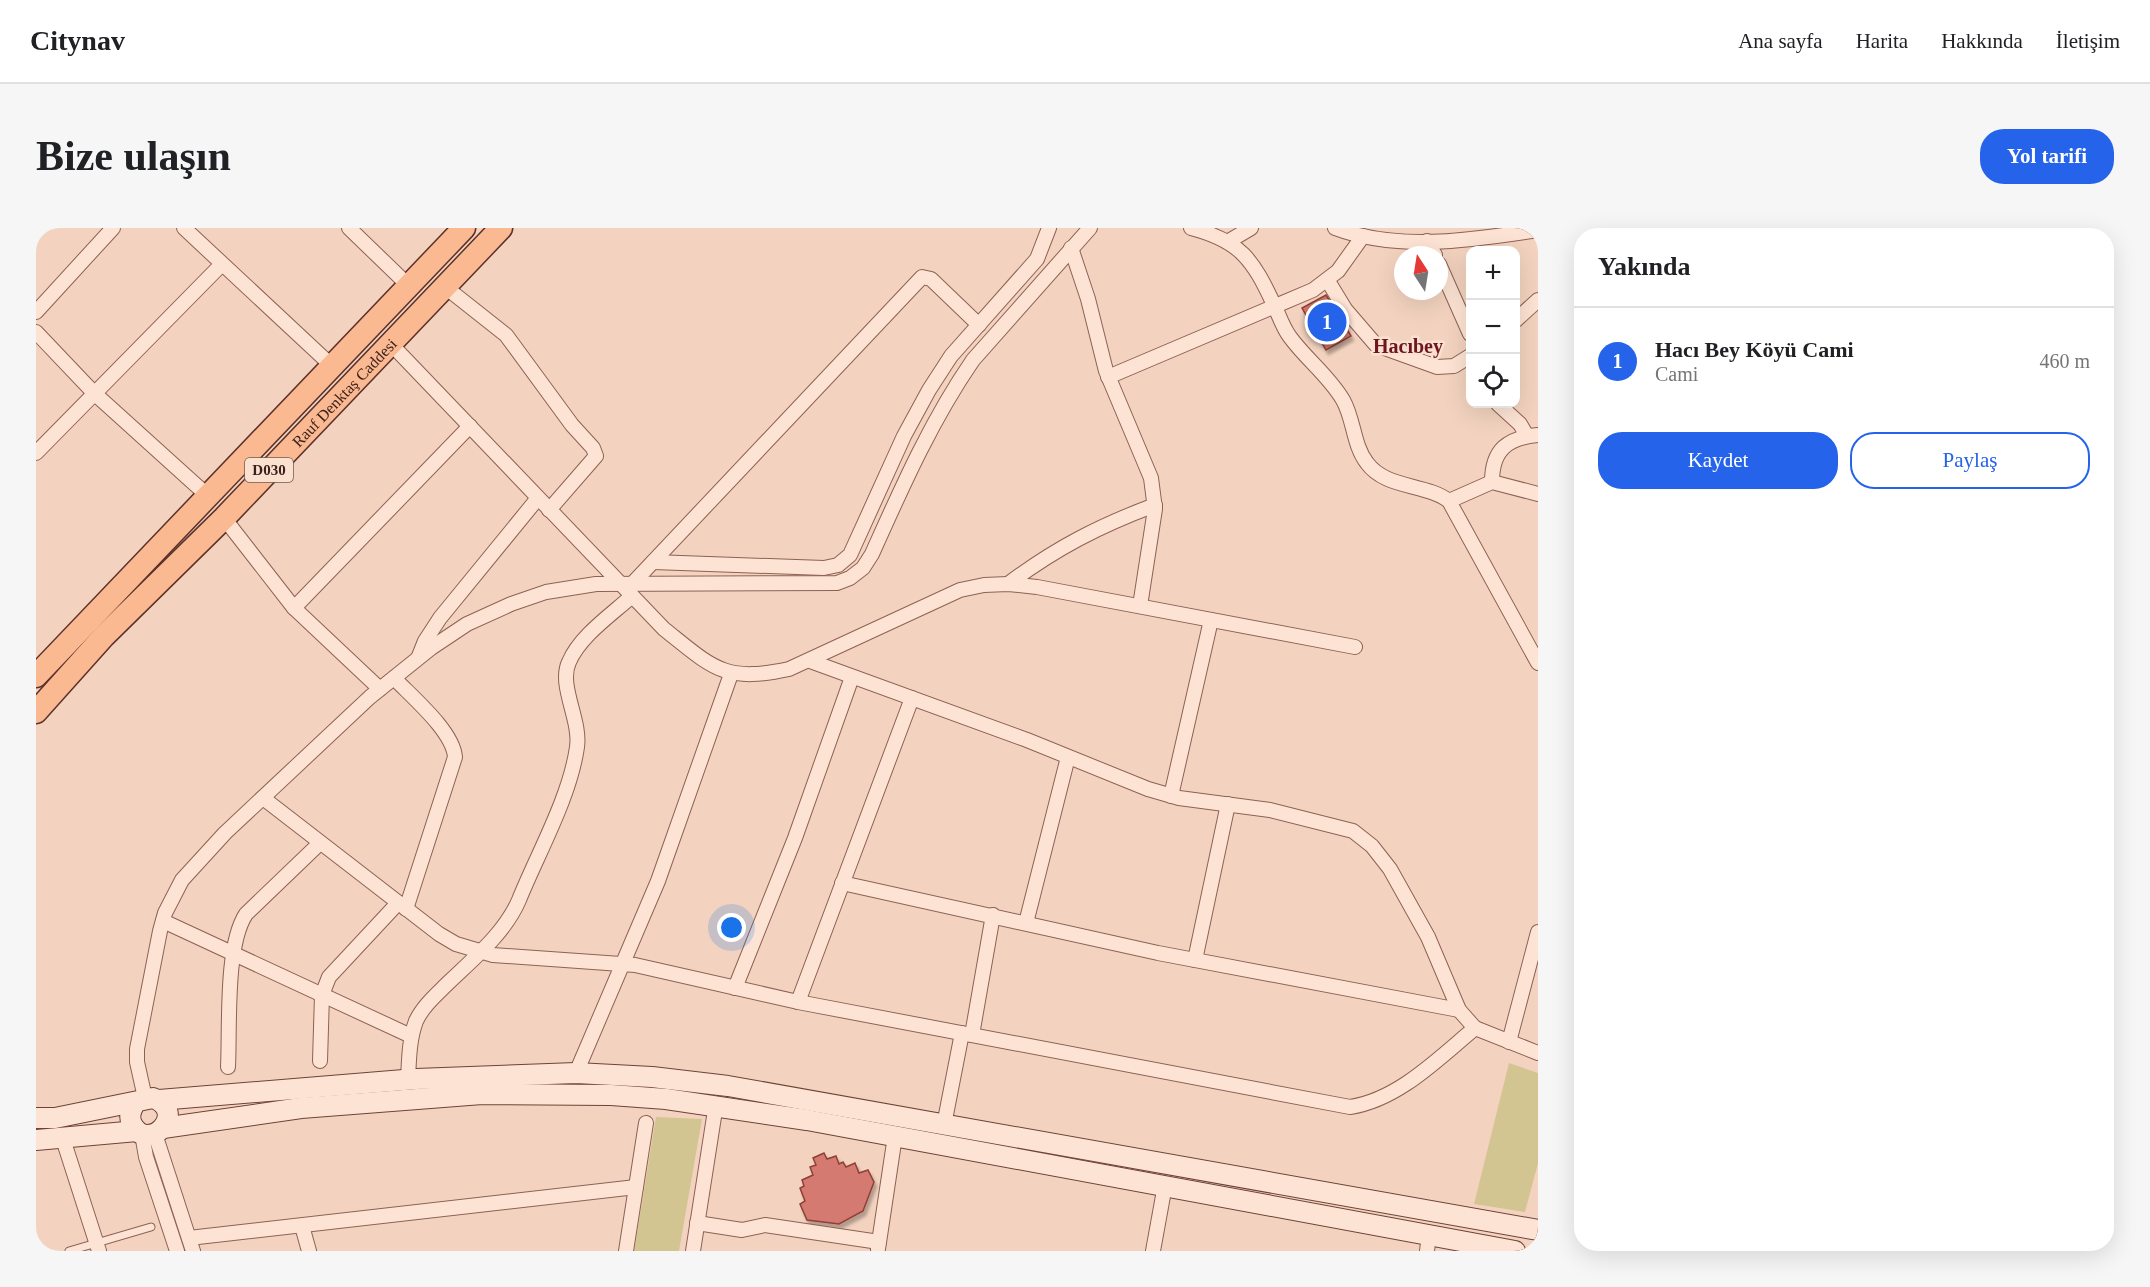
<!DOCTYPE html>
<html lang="tr">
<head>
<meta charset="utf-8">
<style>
	:root { --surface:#fff; --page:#f6f6f6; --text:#202124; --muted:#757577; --line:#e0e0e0; --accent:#2563eb }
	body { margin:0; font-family:"Times New Roman",serif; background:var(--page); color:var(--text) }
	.controls { position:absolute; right:18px; top:18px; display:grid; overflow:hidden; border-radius:12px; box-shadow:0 6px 24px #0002 }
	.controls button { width:54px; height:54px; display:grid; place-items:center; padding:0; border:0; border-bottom:2px solid var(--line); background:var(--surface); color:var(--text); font:30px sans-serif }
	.compass { position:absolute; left:1358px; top:18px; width:54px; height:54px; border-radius:50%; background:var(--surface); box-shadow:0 6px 24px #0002; rotate:348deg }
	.you { position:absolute; left:696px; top:700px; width:21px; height:21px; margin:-15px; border:4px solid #fff; border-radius:50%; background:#1a73e8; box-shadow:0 0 0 9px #1a73e833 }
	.badge { display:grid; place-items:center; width:39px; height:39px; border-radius:50%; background:var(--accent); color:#fff; font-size:20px; font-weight:700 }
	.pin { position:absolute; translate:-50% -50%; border:3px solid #fff; box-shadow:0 2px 6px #0006 }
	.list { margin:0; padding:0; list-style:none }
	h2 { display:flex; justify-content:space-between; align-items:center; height:78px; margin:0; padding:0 24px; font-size:26px }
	h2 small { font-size:20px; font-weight:400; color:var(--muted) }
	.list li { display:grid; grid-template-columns:39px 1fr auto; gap:18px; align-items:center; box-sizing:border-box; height:108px; padding:0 24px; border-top:2px solid var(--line) }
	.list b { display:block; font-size:22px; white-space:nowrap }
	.list p { margin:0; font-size:20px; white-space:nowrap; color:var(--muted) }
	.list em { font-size:20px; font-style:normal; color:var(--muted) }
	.actions { display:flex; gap:12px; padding:18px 24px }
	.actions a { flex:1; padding:14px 0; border:2px solid var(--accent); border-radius:24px; text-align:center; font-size:21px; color:var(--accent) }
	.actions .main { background:var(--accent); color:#fff }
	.icon { flex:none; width:33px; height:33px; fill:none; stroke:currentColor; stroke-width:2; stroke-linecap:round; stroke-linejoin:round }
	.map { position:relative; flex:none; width:1502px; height:1023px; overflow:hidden; border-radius:24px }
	header { display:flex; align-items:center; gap:36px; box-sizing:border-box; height:84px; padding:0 30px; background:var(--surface); border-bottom:2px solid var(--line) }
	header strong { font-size:28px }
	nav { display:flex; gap:33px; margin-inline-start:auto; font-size:21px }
	.intro { display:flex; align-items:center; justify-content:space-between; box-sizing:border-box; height:144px; padding:0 36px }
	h1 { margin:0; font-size:42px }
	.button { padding:15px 27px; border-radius:24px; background:var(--accent); color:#fff; font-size:21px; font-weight:700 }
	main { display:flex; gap:36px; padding:0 36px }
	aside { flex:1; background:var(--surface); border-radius:24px; box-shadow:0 6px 24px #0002 }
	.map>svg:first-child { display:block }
	.green { fill:#d2c591 }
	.building { fill:#d57a70; stroke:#903f38; stroke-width:1.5; filter:url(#shadow) }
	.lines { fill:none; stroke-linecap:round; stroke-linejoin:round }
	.service-casing { stroke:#8e6155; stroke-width:9 }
	.minor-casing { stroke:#8e6155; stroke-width:16 }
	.secondary-casing { stroke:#6f4238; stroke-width:22 }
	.primary-casing { stroke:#5b312a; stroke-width:25 }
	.service { stroke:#fde3d3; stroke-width:7 }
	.minor { stroke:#fde3d3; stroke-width:14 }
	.secondary { stroke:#fde3d3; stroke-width:20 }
	.primary { stroke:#fbb992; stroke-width:22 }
	.labels { text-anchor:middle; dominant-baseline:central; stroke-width:5; stroke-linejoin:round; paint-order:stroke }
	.shield { fill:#f9e0cf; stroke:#745a51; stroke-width:1.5 }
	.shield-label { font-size:15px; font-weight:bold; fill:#3b211b }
	.street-label { font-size:16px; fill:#3b211b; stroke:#f9e0cf }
	.quarter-label { font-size:20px; font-weight:bold; fill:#6d161f; stroke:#f9e0cf }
</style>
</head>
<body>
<header>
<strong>Citynav</strong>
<nav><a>Ana sayfa</a><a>Harita</a><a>Hakkında</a><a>İletişim</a></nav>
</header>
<div class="intro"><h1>Bize ulaşın</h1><a class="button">Yol tarifi</a></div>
<main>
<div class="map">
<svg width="1502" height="1023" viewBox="0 0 1502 1023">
	<defs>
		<filter id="shadow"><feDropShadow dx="2.5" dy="4.5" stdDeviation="1.5" flood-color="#0004"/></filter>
	</defs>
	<rect width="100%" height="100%" fill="#f3d3bf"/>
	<g class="green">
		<polygon points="1473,835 1502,845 1502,935 1489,984 1438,976"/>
		<polygon points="620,889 666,891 643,1023 598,1023"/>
	</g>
	<g class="building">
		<polygon points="1290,67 1315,108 1290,122 1266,80"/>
		<polygon points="788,925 791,931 800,928 803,936 807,934 810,939 819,935 823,945 832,942 838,954 827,983 803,996 771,992 764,976 769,973 764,960 768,958 766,952 777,947 774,939 780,937 777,930"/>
	</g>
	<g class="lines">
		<defs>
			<polyline id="service" points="33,1023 115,999"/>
			<g id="minor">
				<polyline points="148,0 296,138"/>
				<polyline points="313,0 373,58"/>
				<path d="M1155,0c50,13 62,32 83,77 5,10 9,23 16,32 16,22 39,39 53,63 11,19 10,45 24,63 19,26 58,20 82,38l89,162"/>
				<path d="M1299,0c64,24 137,12 203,2"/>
				<polyline points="1193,13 1215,0"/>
				<polyline points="1391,13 1399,27"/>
				<polyline points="1035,20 1052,71 1070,143 1115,250 1119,281 1104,378"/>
				<polyline points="1403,36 1434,106"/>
				<polyline points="1292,53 1309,81 1340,117 1401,139 1418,138 1434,128"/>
				<polyline points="408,58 470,107 536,197 557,220 560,228 513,282"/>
				<polyline points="0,84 77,0"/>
				<polyline points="1480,92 1502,72"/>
				<polyline points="0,104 58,165 172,268"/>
				<path d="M354,115l274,286c49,39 60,54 125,40l171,-79 24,-5 24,-1 29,3 318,60"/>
				<polyline points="1072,149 1277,62 1302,43 1327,8"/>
				<polyline points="1462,176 1484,196 1491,208"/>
				<polyline points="0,225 185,37"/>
				<path d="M1456,254c0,-32 15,-44 46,-47"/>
				<polyline points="1413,273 1456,254 1502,266"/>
				<polyline points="188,290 258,380 344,461"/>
				<polyline points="617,334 788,340 802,337 814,327 868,208 893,162 915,128 1001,31 1013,0"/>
				<polyline points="596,356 886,49 895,51 943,97"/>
				<path d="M972,356c48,-36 91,-58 147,-79"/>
				<polyline points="258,380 434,198"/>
				<polyline points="383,428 389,413 404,390 502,270"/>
				<polyline points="774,433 991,512 1112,561 1143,570 1234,582 1317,603 1336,618 1354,641 1392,709 1423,782 1439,800 1502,825"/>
				<path d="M358,450c18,19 59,53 61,79l-49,152"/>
				<polyline points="1135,568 1175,392"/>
				<path d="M227,570l176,136 17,10 37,11 142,10 163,37 552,105c48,-7 89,-49 125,-79"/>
				<polyline points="806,655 1122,725 1423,782"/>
				<polyline points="127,693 375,808"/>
				<polyline points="990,695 1032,529"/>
				<polyline points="1159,732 1192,576"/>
				<polyline points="699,760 759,610 816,449"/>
				<polyline points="762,774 876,470"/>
				<polyline points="936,807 957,687"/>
				<polyline points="1473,814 1502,704"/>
				<polyline points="284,833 286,767 293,749 362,675"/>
				<path d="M192,839c2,-40 -3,-121 18,-153l74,-71"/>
				<polyline points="540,845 622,653 695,446"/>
				<path d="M372,852c1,-20 1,-40 8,-59 7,-15 20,-26 32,-38 25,-24 57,-50 71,-83 19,-47 51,-103 58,-153 4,-27 -19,-62 -8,-85 11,-26 42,-47 63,-66"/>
				<path d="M109,870l-8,-36v-13l23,-118 5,-18 17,-33 43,-47 145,-136 61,-49 36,-24 44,-20 35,-12 50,-8 241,-1 13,-5 13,-10 9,-14c30,-67 59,-133 101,-194l117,-132"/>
				<polyline points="908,897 926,805"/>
				<polyline points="106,906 110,929 141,1023"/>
				<polyline points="119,906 157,1023"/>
				<polyline points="27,911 63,1023"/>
				<polyline points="661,995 706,1002 729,997 843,1014"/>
				<polyline points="266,998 273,1023"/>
				<polyline points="153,1010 600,959"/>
				<polyline points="842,1021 859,908"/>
				<polyline points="590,1023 610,895"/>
				<polyline points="657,1023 680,876"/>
				<polyline points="1117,1023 1129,957"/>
				<polyline points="1391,1023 1393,1006"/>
			</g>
			<g id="secondary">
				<polyline points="123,872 380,851 540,845 616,849 692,858 1502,1002"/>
				<path d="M0,890h19l98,-20c37,14 -5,57 -21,26 -4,-8 -1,-15 4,-22"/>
				<polyline points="127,900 265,880 446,866 575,867 630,871 771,892 1479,1023"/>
				<polyline points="0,912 101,903"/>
			</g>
			<g id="primary">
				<polyline points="0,448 428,0"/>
				<path id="s1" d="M0,484l68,-76 120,-118 277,-290"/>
			</g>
		</defs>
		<use href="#service" class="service-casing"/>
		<use href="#minor" class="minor-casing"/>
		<use href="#secondary" class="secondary-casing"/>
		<use href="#primary" class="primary-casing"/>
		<use href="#service" class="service"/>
		<use href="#minor" class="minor"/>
		<use href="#secondary" class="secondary"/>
		<use href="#primary" class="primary"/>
	</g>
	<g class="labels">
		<rect class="shield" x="209" y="230" width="48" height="24" rx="4.5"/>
		<g class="shield-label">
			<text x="233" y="242">D030</text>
		</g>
		<g class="street-label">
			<text stroke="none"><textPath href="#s1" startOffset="444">Rauf Denktaş Caddesi</textPath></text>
		</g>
		<g class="quarter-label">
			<text x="1372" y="118">Hacıbey</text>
		</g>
	</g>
</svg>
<div class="controls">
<button>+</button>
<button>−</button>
<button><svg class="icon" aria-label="locate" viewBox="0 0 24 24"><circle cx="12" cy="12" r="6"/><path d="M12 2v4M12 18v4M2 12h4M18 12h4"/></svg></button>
</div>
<svg class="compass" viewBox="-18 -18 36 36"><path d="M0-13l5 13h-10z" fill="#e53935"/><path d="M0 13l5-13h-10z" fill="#757577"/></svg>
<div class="you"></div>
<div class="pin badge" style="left:1291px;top:94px">1</div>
</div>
<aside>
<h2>Yakında<small></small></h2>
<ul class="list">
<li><span class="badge">1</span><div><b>Hacı Bey Köyü Cami</b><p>Cami</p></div><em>460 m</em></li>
</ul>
<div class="actions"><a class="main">Kaydet</a><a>Paylaş</a></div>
</aside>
</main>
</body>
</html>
